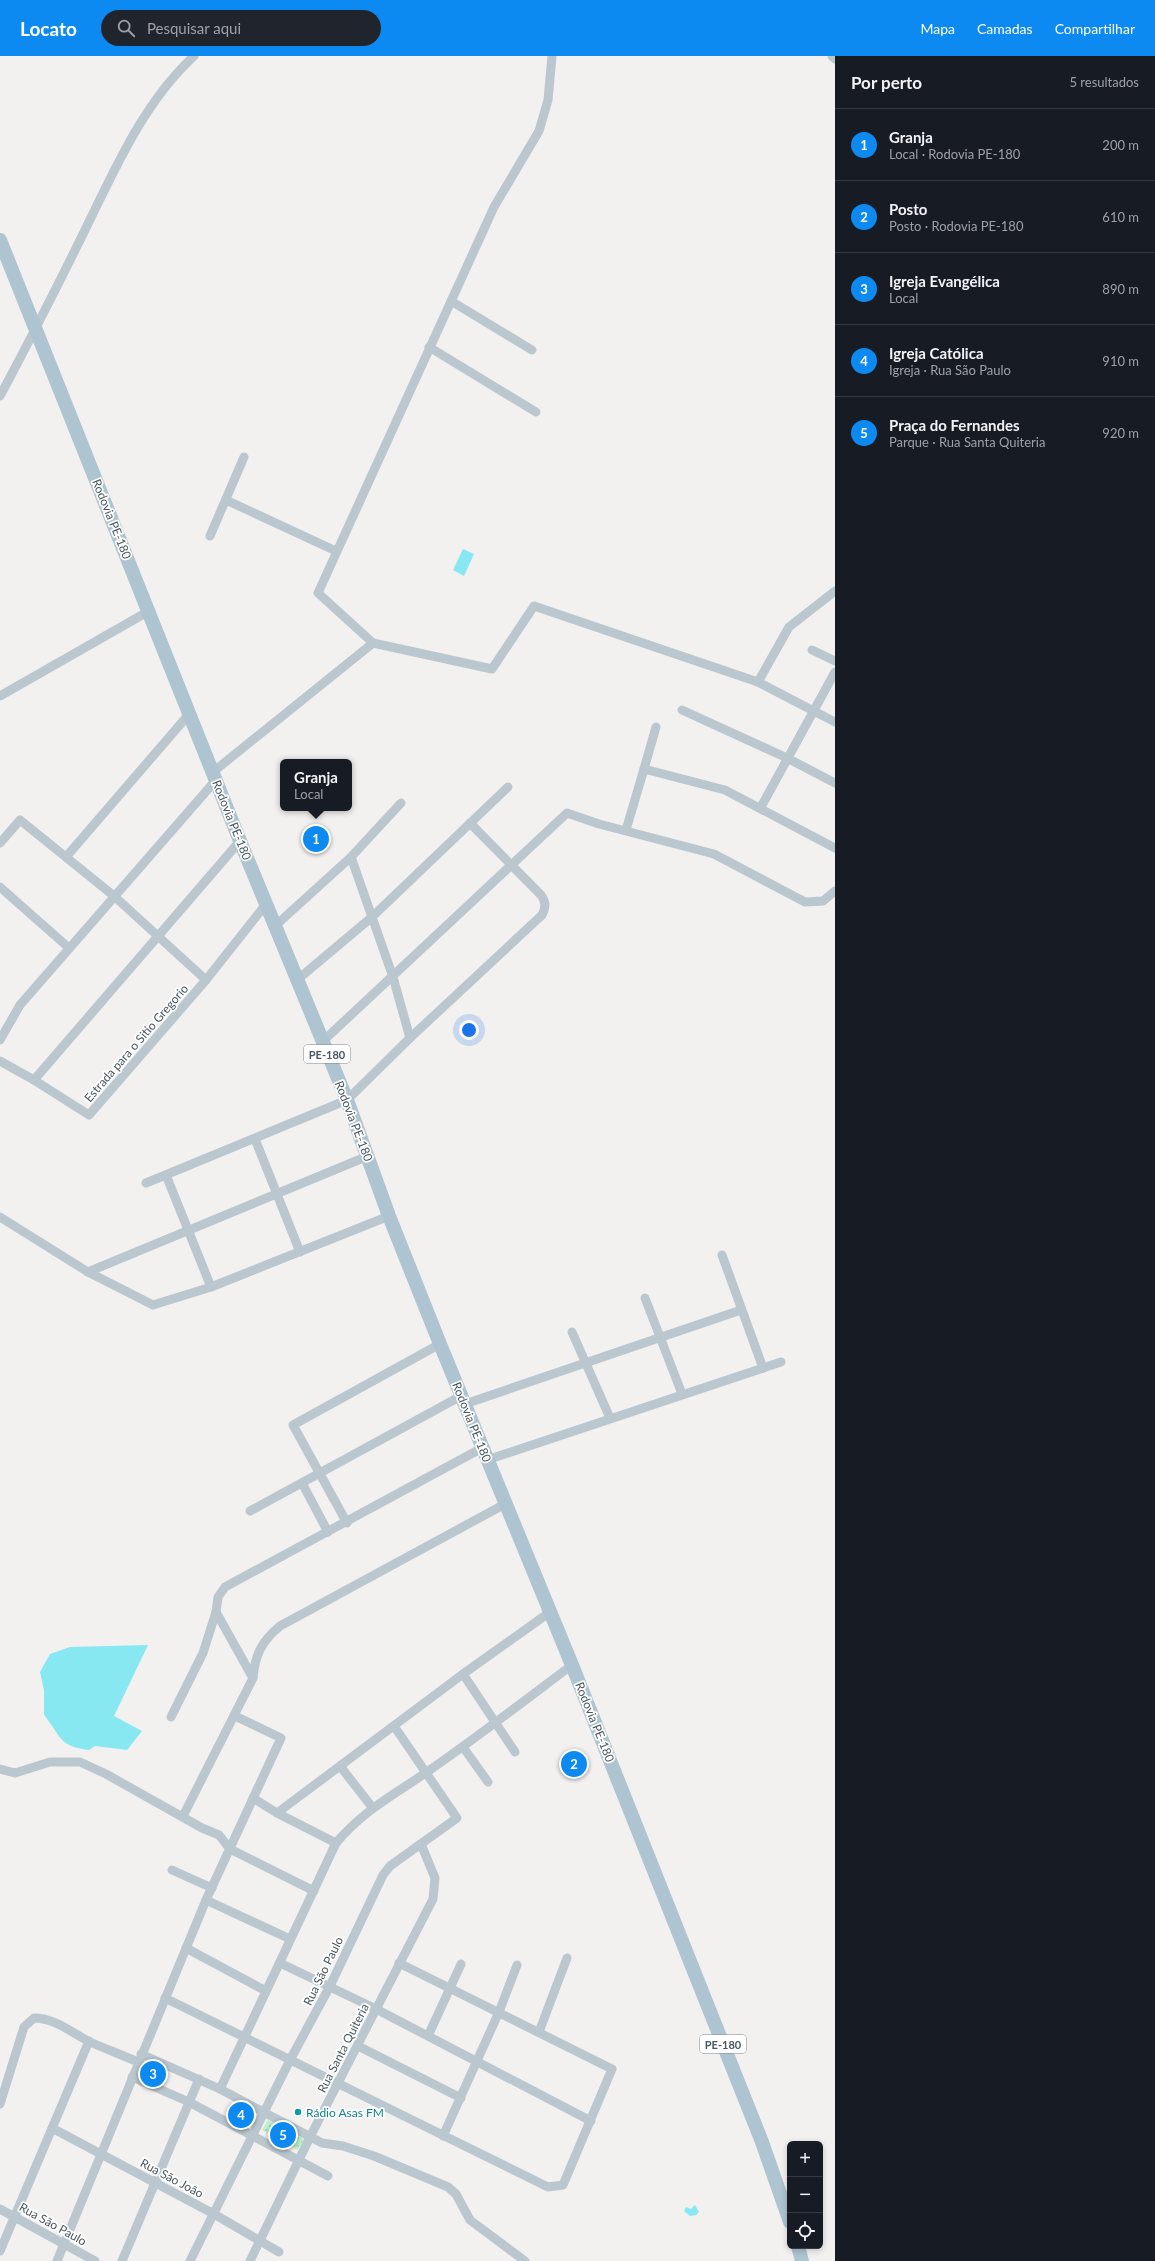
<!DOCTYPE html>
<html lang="pt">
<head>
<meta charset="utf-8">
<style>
	:root { --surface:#171b24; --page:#20242c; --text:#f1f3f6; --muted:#9ea1a6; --line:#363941; --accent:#0c8af1 }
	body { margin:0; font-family:Lato,sans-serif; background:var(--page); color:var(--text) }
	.controls { position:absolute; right:12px; bottom:12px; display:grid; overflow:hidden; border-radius:6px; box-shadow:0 2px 6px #0003 }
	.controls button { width:36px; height:36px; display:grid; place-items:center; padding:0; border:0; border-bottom:1px solid var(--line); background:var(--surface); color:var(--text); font:20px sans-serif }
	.you { position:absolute; left:469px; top:974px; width:14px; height:14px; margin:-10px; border:3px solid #fff; border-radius:50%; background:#1a73e8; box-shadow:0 0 0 6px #1a73e833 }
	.badge { display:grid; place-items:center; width:26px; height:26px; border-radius:50%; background:var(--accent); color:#fff; font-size:13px; font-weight:700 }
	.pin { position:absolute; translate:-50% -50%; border:2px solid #fff; box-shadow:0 1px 4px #0006 }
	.popup { position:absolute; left:280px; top:703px; width:72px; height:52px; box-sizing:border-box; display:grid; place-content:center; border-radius:6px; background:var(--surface); filter:drop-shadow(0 1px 3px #0005); font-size:13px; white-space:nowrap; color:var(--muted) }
	.popup b { font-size:15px; color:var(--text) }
	.popup::after { content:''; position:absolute; left:50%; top:100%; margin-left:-8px; border:8px solid transparent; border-top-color:var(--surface) }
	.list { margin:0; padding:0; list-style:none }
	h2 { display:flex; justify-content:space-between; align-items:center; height:52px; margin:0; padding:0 16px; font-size:17px }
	h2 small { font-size:13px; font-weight:400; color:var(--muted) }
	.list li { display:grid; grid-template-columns:26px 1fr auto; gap:12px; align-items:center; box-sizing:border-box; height:72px; padding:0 16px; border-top:1px solid var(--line) }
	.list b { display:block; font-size:15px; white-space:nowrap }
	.list p { margin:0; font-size:13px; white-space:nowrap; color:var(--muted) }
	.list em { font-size:13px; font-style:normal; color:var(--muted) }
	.icon { flex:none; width:22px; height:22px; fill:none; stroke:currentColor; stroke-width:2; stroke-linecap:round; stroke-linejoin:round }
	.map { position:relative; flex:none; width:835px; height:2205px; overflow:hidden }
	header { display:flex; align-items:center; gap:24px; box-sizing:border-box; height:56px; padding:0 20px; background:var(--accent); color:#fff }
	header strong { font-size:19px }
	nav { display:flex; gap:22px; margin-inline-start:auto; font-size:14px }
	.search { width:280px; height:36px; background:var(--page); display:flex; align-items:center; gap:10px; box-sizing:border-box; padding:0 14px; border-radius:22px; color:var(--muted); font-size:15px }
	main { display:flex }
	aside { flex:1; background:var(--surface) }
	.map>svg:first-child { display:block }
	.grass { fill:url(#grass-dots) }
	.water { fill:#87e8f2 }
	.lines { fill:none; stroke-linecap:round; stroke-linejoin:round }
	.street { stroke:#bbc7ce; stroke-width:9 }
	.primary { stroke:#aec4d1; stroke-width:14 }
	.culture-dot { fill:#0f9aa8; stroke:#fff; stroke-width:1.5 }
	.labels { text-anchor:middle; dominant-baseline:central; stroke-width:3.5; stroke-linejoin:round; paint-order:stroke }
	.shield { fill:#fff; stroke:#7e898f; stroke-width:1 }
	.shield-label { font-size:11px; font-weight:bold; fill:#47565f }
	.street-label { font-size:12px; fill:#47565f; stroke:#fff }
	.culture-label { font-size:12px; fill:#0d838f; stroke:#fff; text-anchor:start }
</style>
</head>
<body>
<header>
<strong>Locato</strong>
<div class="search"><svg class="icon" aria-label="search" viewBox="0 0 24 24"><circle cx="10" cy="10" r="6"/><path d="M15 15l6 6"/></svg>Pesquisar aqui</div>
<nav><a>Mapa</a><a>Camadas</a><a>Compartilhar</a></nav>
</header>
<main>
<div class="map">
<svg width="835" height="2205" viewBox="0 0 835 2205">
	<defs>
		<pattern id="grass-dots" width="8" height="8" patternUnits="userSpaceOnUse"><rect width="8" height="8" fill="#bcf3cb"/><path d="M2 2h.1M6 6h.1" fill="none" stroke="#a3d2b1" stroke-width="1.8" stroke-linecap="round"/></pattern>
	</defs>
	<rect width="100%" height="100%" fill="#f3f0f0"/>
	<polygon class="grass" points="268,2064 304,2083 298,2094 262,2074"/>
	<g class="water">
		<polygon points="463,493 474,498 464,520 453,514"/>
		<path d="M148,1589l-34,71 28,15 -15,19 -32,-4 -6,4c-31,-4 -27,-13 -45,-35v-25l-4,-18 10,-18 20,-7z"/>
		<polygon points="695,2149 699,2156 696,2159 690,2160 684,2155 686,2151 691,2153"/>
	</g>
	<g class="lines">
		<g class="street">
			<polyline points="552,0 548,44 539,75 494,151 318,537 373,587 492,613 534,550 758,626 835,666"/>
			<polyline points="832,0 835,3"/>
			<polyline points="451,245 532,294"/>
			<polyline points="429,291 536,356"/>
			<path d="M0,340c29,-54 57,-109 84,-164 30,-61 59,-129 110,-176"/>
			<polyline points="226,444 336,495"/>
			<polyline points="210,480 244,401"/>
			<polyline points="812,594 835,605"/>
			<polyline points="758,626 789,571 835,535"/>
			<polyline points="0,640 149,555"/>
			<polyline points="682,654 787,702 835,727"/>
			<polyline points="644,713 656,671"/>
			<polyline points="213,716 373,587"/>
			<polyline points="761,751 835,616"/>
			<polyline points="626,774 644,713 725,734 835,792"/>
			<polyline points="0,787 20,764 114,840 206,924"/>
			<polyline points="66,801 190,657"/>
			<polyline points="0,831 69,892"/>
			<polyline points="275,870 351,801 401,747"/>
			<polyline points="297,924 372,861 508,731"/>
			<path d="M410,982l132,-123c4,-8 4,-13 -1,-20l-71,-72"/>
			<polyline points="0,984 20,949 216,724"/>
			<polyline points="322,986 567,757 599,768 714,798 805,846 823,845 835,835"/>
			<polyline points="0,1005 34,1024 89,1059 206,924 266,848"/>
			<polyline points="34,1024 240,785"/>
			<polyline points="255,1083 300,1196"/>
			<polyline points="166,1119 211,1231 389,1160"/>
			<polyline points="146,1127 347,1044 410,982 393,921 351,801"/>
			<polyline points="0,1161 88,1216 153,1249 211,1231"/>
			<polyline points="722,1199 763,1312"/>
			<polyline points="88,1216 368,1100"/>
			<polyline points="645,1242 682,1338"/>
			<polyline points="572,1276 610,1362"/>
			<polyline points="465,1348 741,1254"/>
			<polyline points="487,1404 781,1306"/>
			<polyline points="302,1427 328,1476"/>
			<polyline points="250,1455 461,1340"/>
			<polyline points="347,1467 293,1369 440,1288"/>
			<polyline points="463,1618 515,1696"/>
			<path d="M253,1622c2,-24 9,-37 27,-52l225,-122"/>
			<polyline points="171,1661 203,1597 216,1556"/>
			<polyline points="463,1691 488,1726"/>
			<polyline points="340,1710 372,1751"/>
			<polyline points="0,1713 15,1717 50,1706 80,1706 106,1718 202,1772 219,1779 230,1793 314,1835"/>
			<polyline points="253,1742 277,1757 336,1787"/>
			<polyline points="277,1757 463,1618 550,1556"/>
			<polyline points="183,1760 253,1622 216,1556 218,1541 225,1531 482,1392"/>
			<polyline points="172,1814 212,1832"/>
			<polyline points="206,1844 290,1883"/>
			<polyline points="186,1892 266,1935"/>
			<polyline points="280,1907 376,1953 591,2065"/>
			<polyline points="165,1942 548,2131 563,2129 612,2013 399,1907"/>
			<polyline points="539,1976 567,1902"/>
			<polyline points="428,1980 461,1908"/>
			<polyline points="358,1990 461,2042"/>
			<polyline points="141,1998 220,2033 322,2087 343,2090 374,2100 448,2131 456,2138 470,2164 525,2205"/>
			<polyline points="132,2021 189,2046 328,2120"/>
			<path d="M220,2033l116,-246c28,-33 56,-47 91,-71 49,-34 97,-71 145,-107"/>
			<path d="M0,2048l24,-77 10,-9c21,0 38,15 56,24 16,7 32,13 48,20"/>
			<polyline points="52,2072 214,2158 279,2196"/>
			<polyline points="443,2080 499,1956 517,1909"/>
			<polyline points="0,2153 95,2205"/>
			<polyline points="0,2195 89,1985"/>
			<polyline points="57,2205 206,1844 281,1682 235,1660"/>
			<polyline points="122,2205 199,2023"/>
			<polyline points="190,2205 290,2004 330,1930 383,1819 390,1810 457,1762 394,1670"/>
			<polyline points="250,2205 310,2081 433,1843 435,1822 421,1788"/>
		</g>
		<g class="primary">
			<polyline points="0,184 240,785 347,1044 389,1160 440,1288 572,1609 762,2086 790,2166"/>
			<polyline points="798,2190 802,2205"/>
		</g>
	</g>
	<circle class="culture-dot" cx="298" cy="2056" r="4"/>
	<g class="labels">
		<g class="shield">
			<rect x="304" y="989" width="46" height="18" rx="3"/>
			<rect x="700" y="1979" width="46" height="18" rx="3"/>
		</g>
		<g class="shield-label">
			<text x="327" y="998">PE-180</text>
			<text x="723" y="1988">PE-180</text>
		</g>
		<g class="street-label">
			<text transform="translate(112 463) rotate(68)">Rodovia PE-180</text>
			<text transform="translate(232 764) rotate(68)">Rodovia PE-180</text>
			<text transform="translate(136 987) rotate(-49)">Estrada para o Sitio Gregorio</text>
			<text transform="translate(354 1065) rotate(69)">Rodovia PE-180</text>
			<text transform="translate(472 1366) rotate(68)">Rodovia PE-180</text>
			<text transform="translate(595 1666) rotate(68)">Rodovia PE-180</text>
			<text transform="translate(323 1915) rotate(-64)">Rua São Paulo</text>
			<text transform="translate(343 1992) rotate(-63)">Rua Santa Quiteria</text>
			<text transform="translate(172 2122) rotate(28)">Rua São João</text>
			<text transform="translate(53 2168) rotate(29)">Rua São Paulo</text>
		</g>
		<g class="culture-label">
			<text x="306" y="2056">Rádio Asas FM</text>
		</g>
	</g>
</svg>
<div class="controls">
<button>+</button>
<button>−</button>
<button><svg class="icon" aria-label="locate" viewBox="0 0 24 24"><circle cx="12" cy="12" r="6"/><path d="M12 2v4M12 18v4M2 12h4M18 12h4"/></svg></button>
</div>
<div class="you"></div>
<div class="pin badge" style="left:316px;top:783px">1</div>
<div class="popup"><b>Granja</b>Local</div>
<div class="pin badge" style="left:574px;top:1708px">2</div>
<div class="pin badge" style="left:153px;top:2018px">3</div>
<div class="pin badge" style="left:241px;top:2059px">4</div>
<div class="pin badge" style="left:283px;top:2079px">5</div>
</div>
<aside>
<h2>Por perto<small>5 resultados</small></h2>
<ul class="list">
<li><span class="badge">1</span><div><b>Granja</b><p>Local · Rodovia PE-180</p></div><em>200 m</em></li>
<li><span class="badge">2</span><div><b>Posto</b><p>Posto · Rodovia PE-180</p></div><em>610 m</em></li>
<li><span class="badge">3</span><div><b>Igreja Evangélica</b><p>Local</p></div><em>890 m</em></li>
<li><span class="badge">4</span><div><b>Igreja Católica</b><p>Igreja · Rua São Paulo</p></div><em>910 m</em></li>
<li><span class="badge">5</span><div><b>Praça do Fernandes</b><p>Parque · Rua Santa Quiteria</p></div><em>920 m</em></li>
</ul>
</aside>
</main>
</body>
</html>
